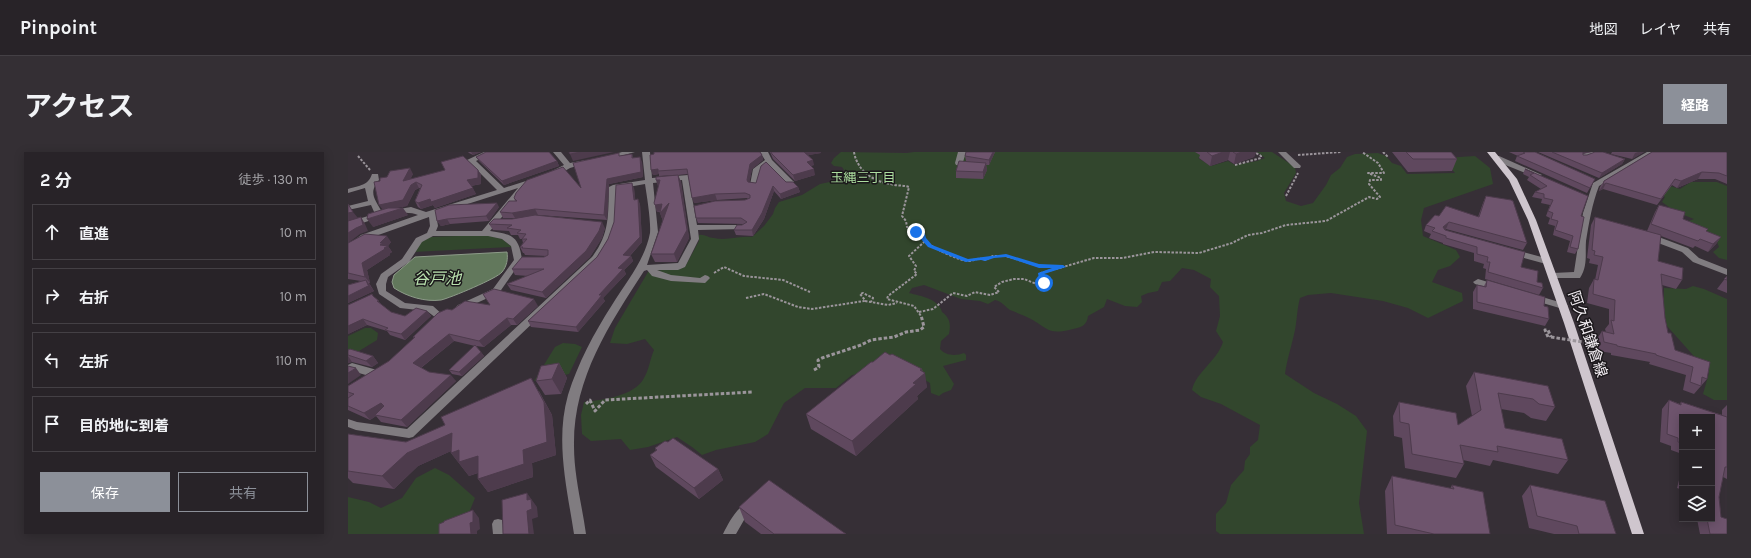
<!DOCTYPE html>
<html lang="ja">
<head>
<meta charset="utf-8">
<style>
	:root { --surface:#282328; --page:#342f34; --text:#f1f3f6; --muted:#a5a4a8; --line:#444045; --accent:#8c9099 }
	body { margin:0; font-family:Karla,"Noto Sans JP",sans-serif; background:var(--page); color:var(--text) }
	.controls { position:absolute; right:12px; bottom:12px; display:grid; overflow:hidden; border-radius:0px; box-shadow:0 2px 10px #0003 }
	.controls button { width:36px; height:36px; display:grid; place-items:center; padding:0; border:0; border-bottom:1px solid var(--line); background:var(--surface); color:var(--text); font:20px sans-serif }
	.stop { position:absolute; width:12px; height:12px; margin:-9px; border:3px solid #1a73e8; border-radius:50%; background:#fff }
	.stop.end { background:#1a73e8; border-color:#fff; box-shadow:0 1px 4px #0008 }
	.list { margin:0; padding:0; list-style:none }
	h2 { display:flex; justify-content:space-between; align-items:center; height:52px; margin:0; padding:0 16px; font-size:17px }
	h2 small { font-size:13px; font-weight:400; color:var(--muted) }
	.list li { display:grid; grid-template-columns:26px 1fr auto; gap:12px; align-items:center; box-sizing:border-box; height:56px; margin:0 8px 8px; padding:0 8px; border:1px solid var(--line); border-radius:0px }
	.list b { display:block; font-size:15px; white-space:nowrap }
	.list em { font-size:13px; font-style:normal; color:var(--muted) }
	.actions { display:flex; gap:8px; padding:12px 16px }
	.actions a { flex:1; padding:9px 0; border:1px solid var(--accent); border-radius:0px; text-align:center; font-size:14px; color:var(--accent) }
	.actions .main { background:var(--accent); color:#fff }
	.icon { flex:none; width:22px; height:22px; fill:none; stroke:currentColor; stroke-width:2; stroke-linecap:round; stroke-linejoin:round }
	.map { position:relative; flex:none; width:1379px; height:382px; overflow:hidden; border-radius:0px }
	header { display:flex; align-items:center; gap:24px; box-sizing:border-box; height:56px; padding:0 20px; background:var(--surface); border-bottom:1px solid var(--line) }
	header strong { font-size:19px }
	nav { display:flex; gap:22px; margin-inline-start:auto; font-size:14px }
	.intro { display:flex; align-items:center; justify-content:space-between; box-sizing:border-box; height:96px; padding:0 24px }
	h1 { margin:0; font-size:28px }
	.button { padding:10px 18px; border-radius:0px; background:var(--accent); color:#fff; font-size:14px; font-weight:700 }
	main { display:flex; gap:24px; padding:0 24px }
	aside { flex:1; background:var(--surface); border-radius:0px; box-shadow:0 2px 10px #0003 }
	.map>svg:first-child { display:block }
	.green { fill:#32462d }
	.water { fill:#62785c; stroke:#8d9b89 }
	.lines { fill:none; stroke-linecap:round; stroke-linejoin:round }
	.path-far1 { stroke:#9b959b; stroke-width:2; stroke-dasharray:2.5 1.5; stroke-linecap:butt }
	.path { stroke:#9b959b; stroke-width:3; stroke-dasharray:3.5 2; stroke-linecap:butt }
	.minor { fill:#807c80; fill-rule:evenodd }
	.major { fill:#cfc6ce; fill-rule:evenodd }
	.path-bridge { stroke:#9b959b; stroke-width:3; stroke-dasharray:3.5 2; stroke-linecap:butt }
	.wall { fill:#5f485e }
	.shaded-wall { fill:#4d3b4c }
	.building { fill:#6e546d; stroke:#4d3b4c }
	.route { fill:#1a73e8 }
	.labels { text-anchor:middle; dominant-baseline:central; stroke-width:3; stroke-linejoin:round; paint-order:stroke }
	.far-neighbourhood-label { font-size:13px; fill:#acde9f; stroke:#1b181b }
	.street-label { font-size:15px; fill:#f2edf2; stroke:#1b181b }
	.water-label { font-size:16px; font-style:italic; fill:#bae2af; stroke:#1b181b }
</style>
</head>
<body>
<header>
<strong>Pinpoint</strong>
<nav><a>地図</a><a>レイヤ</a><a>共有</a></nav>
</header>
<div class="intro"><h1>アクセス</h1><a class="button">経路</a></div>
<main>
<aside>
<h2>2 分<small>徒歩 · 130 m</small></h2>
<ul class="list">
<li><svg class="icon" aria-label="ahead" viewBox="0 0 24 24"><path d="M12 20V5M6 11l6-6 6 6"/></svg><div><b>直進</b></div><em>10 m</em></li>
<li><svg class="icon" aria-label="right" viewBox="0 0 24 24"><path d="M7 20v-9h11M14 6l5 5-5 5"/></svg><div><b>右折</b></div><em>10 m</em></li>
<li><svg class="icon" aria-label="left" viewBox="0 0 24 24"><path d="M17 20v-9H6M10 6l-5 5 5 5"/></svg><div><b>左折</b></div><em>110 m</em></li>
<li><svg class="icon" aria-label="arrive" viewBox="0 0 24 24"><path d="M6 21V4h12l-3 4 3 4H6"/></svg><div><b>目的地に到着</b></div></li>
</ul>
<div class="actions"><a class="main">保存</a><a>共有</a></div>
</aside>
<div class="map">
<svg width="1379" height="382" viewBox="0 0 1379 382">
	<rect width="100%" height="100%" fill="#362f36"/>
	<g class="green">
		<path d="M493,0l66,1 7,-1h301l-17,6 13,8 17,-5 7,4 22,-4 8,-3 -8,-6h15l23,15 1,6 -12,20 2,8 15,5 12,-3 13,-18 5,-10 9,-7 7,-11 8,-3 23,-1 8,3 6,7 9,3 6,8 48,-1 -12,-15 32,-2 15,12 3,16 -69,24 -3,12 2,16 33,14 4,7 -10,9 -12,4 -6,12 30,11 1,8 -35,17 -20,-10 -25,-7 -52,-8 -23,2 -8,3c-3,11 -3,22 -5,32 -3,15 -8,29 -10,44l29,19 23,11 19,12 11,15 -8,72 5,31h-144l-4,-3v-17l10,-11 5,-18 13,-15 1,-9 5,-7v-7l8,-7 2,-15 -39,-21 -20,-7 -9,-7c4,-18 25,-29 31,-48l-7,-11 4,-15 -1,-20 -9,-9 1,-8 -17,-9 -12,-2 -12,13 -8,1 -4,9 -10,2 -7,3 1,6 -5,5 -12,-1 -18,-7 -3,8 -16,9c-1,9 -6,11 -15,13 -24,6 -23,1 -42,-10 -7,-4 -14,-6 -21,-9 -6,-4 -7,-8 -15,-10l-7,4 -8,-3 -19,-2 -37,-14 -12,3 -3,5c12,3 30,6 33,19 8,6 9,12 7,22l-8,7 -1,8c6,7 16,7 24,4l2,2v5l-23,6 11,18 -3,6 -8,3 -4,3 -8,-3 -1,-10 -13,-8 -44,-3 -21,3 -16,13h-31l-21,15 -16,31 -13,8 -39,8 -14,5 -10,-8 -15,-10 -29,10 -18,3 -9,-11 -30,2 -9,-7 -1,-19 3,-13c18,-2 51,-6 60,-24 5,-8 6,-19 10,-28l-9,-11 -18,5 -17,-1 5,-15 33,-56 37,-5 14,-26v-6c6,-1 9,3 15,3 12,3 25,-2 38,-1l12,-11 9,-12 2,-6 4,-6 23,-7 18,-11 29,-6 -7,-11 -8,-1 -3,-3 3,-5z"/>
		<polygon points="1343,30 1369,30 1379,34 1379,108 1371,106 1365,100 1371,95 1368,87 1335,71 1346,67 1328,60 1314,50 1317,45 1312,41 1322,34 1332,37"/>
		<polygon points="138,83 154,87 164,95 65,100 71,91 81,85"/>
		<polygon points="1345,134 1356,137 1379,147 1379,248 1366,248 1355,242 1361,221 1319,174 1316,159 1316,136 1338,137"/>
		<polygon points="17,176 23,176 30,181 29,188 11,199 0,203 0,184"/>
		<polygon points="215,191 227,192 234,195 221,222 186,229 207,195"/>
		<polygon points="87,316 101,323 127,346 120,363 92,382 0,382 0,345 21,350 33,356 54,346 68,326"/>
	</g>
	<path class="water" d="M159,100c1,7 0,14 -5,20 -4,6 -52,26 -61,28 -16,2 -33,-3 -47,-12l-2,-6 2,-7 21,-18z"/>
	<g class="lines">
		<g class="path-far1">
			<path d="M506,0c3,18 18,29 36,32 6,2 13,1 19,3l-7,29 4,5 1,6 9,1 -1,4 7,-1 3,10 -16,15 7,10 -2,5 3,3 -29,22 -1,3 27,7 7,10"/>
			<polyline points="1035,0 1040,5"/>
			<polyline points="950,3 993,0"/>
			<polyline points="10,4 22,18"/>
			<polyline points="887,13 913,6 913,4 906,0"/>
			<polyline points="938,44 950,21"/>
			<path d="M577,89c7,7 35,20 44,20 7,-1 10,-4 16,-1l8,-4h13l33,10 24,1 31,-9h29l31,-6 45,1 33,-10 16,-8 14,-2 24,-8 40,-4 43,-24 8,2 3,-2 -11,-13 1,-4h11v-2l-13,-5h16l-6,-10 -16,-11"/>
			<polyline points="366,121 376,115 396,124 435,128 462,140"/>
			<polyline points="398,146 416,142 450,155 464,157 516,149 517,148 512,142 515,141 525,146 523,150"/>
			<polyline points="517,149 540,153 549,151"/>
			<polyline points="571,160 585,157 605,141 619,144 627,140 642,143 651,140 646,135 654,130 666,127 676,127 691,133 702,128 693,126 693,121 715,115"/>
		</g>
		<g class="path">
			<polyline points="1238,181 1241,191"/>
			<polyline points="1200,185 1197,178 1200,178 1203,185"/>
			<polyline points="466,218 471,215 470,208 474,206 513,193 523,188 546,185 558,180 572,178 576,175 573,163"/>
			<polyline points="238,252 242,248 247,259 257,248 405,240"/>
		</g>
		<g class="minor">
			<path d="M136,0h10l-18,9 28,27 22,-7 4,2 -6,3 2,2 -1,2 -35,41c23,3 29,6 32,29l-23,33 -38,17 -3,-1 -2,-2 2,-2 35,-16 21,-29 -3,-14 -9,-7 -14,-3h-55l-11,6 -13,20 -21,15 -2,7v7l19,12 28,3 11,10 -5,3 -3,-1 -9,-7 -27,-3 -21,-14 -3,-10 5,-10 21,-15 14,-21 11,-5 3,-7 -1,-9 -62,22 -19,13v-7l13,-10 57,-20c-19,-8 -50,8 -70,12v-5l27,-8 -4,-9 -23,5v-4l20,-5 -3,-13 -17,5v-4c12,-4 20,-3 24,-15h6l1,6c-11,13 -4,19 3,32l29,-5 15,5 71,-22 -30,-30zM170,36l-36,43h-46l2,-5 -2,-12z"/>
			<polygon points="205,0 213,0 222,11 238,8 242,10 222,16 208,24 202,24 202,20 216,13"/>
			<polygon points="274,0 287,0 258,8 254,6"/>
			<path d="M294,0h8l2,26 36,-3 9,50h46l4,2 -4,2 -45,1 1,9 -14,28 -7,3h-21l14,5 29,3 5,-3 3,1 2,2 -5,5 -34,-2 -19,-5 -5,-6 -3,1c-35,54 -71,108 -70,175 0,30 8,59 12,88h-12c-7,-46 -19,-93 -6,-139 10,-32 26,-62 44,-90 14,-23 33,-45 38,-72 1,-12 -3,-36 -5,-49l-28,5c0,30 0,47 -19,72l-185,176 -4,1 -53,-8 -8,-3v-8l9,3 50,7 185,-172c18,-23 16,-42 17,-70l4,-2 32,-5zM334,28l9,59 -13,24 -31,2 11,-33 -5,-49z"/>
			<polygon points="412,0 420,0 424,8 446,30 446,34 440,34 420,13 413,18 409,35 403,35 402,33 405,17 417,8"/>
			<polygon points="610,0 618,0 615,10 625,11 625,15 608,13 607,11"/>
			<polygon points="930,0 938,0 953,14 952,16 946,16"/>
			<polygon points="1240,0 1249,0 1239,7 1233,7 1233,3"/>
			<path d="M1299,0h9l-57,34c-7,18 -10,37 -13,55 -1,13 2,25 -6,37h-30l-2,-2 5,-3 21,-1 9,-59 10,-30z"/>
			<polygon points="1145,4 1151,4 1194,23 1190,25 1187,25 1145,8"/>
			<polygon points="1300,81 1340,96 1351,106 1379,117 1379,123 1345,110 1334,100 1297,86 1296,84 1297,82"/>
			<polygon points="1164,97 1201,107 1202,109 1198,112 1161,102 1160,100 1161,98"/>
			<polygon points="1130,127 1153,134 1155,136 1150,139 1127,132 1125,130"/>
			<polygon points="1184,142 1218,152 1220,154 1215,157 1181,147 1179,145 1181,143"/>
			<polygon points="4,211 29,218 30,221 29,224 25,225 0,218 0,213"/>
			<path d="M403,349l4,1 2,4 -13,14 -8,14h-13c6,-12 14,-28 28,-33z"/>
			<polygon points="150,367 154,368 157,382 145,382 144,372 146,368"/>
		</g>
		<polygon class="major" points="1139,0 1147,0 1169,27 1188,68 1226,171 1296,382 1284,382 1216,171 1180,68 1161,28"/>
		<polyline class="path-bridge" points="1203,185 1241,191"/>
	</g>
	<g class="wall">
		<polygon points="120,0 133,0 125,3 121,1"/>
		<polygon points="422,0 472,0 473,1 460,3 466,13 462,14 467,23 447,29 425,7"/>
		<polygon points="647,0 641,13 638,13 639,18 635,27 608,26 608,19 623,10 618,9 617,4"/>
		<polygon points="847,0 908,0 906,5 886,12 880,8 862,14 851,6 852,3"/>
		<polygon points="1044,0 1103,0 1109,7 1104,19 1060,20"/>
		<polygon points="1161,0 1187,0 1247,27 1239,41 1167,9 1169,4 1170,4"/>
		<polygon points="1190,0 1244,0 1235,2 1235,3 1277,7 1274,12 1251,26"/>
		<polygon points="1264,0 1296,0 1284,7 1263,2"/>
		<polygon points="1304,0 1379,0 1379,32 1367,27 1350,27 1329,36 1324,33 1309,53 1255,37 1251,39 1252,35 1256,29"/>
		<polygon points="284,2 285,6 294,10 295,25 261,32 259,68 190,63 167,66 155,66 152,60 167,49 166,46 233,36 272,4"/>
		<polygon points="306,2 414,3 415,8 404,17 401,31 408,31 438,30 450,35 452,40 433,47 426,39 416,67 405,84 388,83 386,78 396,72 395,72 350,71 348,66 400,47 399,46 369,48 346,51 340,22 330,23 333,30 341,86 329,110 307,110 303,102 316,68 315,69 312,61 312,60 309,60 307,53 330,23 311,24 311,22 305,23 303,18"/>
		<polygon points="128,5 209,9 211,14 156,33 131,9"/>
		<polygon points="1177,17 1240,44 1233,64 1230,97 1227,102 1219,100 1222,89 1205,83 1207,74 1200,72 1202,66 1198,64 1202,53 1193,51 1194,47 1184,45 1187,40 1193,37 1179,28 1181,25 1175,22"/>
		<polygon points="130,18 133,23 133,32 123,34 128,42 87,56 85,53 73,57 70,55 67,49 72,36 71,36 67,38 59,54 46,56 60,63 25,75 35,58 32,29 39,25 65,22 62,27"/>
		<polygon points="286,36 287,48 292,52 294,90 282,104 283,104 285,109 276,118 278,122 255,146 257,149 230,180 183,175 180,169 249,105 260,87"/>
		<polygon points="1138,44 1179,91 1175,98 1098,77 1097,78 1173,115 1195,136 1191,143 1137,127 1138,117 1135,116 1136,112 1126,109 1126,101 1095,92 1095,91 1081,86 1083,82 1076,79 1078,73 1091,64 1130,65 1135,51"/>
		<polygon points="1311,53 1335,67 1360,77 1358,79 1373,85 1368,92 1360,100 1347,94 1345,96 1313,84 1310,109 1334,128 1328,137 1314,133 1317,166 1320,181 1327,198 1359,227 1346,242 1335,238 1338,223 1301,212 1302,210 1263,203 1263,201 1251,199 1249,187 1254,179 1258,180 1257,177 1261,172 1261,157 1239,151 1241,136 1246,127 1247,128 1250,113 1241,111 1242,107 1239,106 1243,73 1247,65 1299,79 1307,60"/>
		<polygon points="151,55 141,69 102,72 93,74 89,69"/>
		<polygon points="141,72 257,76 254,86 242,105 198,146 163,138 159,132 180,124 167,123 164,117 198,104 177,103 176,101 175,101 172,95 175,91 174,87 172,87 170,83 163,83 161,79 145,78"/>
		<polygon points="43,90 40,94 44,100 41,102 42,103 19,118 22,131 21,131 26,139 0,151 0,133 13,129 0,127 0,91"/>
		<polygon points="1379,124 1379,141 1369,137"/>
		<polygon points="1139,128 1196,154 1201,167 1197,174 1125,157 1125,140 1129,133 1136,134"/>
		<polygon points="27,146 34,153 43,160 57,164 79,159 83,164 57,188 42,183 39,179 19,173 0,182"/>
		<polygon points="142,153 190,154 169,173 163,173 136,195 128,194 136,204 114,224 104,222 101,218 127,194 106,189 73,216 81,220 108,229 59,275 33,270 28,264 22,268 0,258 0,246 1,245 0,245 0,234 41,209 66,186 65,185 104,158"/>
		<polygon points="0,203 25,204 30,211 24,215 4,210 0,211"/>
		<polygon points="525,210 574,217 579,235 569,244 570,247 508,304 463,277 458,262"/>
		<polygon points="211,211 219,226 213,242 197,243 188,229"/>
		<polygon points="1126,220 1207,255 1198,269 1183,266 1176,261 1153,257 1157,276 1220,308 1210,322 1145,308 1142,314 1115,308 1116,312 1108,326 1057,316 1054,286 1046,284 1045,264 1051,250 1110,273 1124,264 1118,234"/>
		<polygon points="191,239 204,263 208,303 184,311 185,325 140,340 130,327 130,321 121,324 103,301 103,299 70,314 46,337 5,331 0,326 0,282 58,290"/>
		<polygon points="1321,248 1332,252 1333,250 1374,263 1374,258 1379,253 1379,327 1375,325 1371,345 1373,365 1379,382 1352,382 1349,367 1364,367 1364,265 1334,265 1334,302 1323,298 1323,294 1312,290 1314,257"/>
		<polygon points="320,290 370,317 375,328 351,347 308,315 302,303 308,299 307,296"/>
		<polygon points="1334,322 1334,342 1331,341 1332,337 1329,336 1332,324"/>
		<polygon points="1044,324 1102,337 1104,333 1142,382 1039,382 1037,339"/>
		<polygon points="1182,333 1268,382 1206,382 1181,376 1174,344"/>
		<polygon points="391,355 498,382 413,382 397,370"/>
	</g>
	<g class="shaded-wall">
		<polygon points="123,0 133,0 125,3"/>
		<polygon points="233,0 266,0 225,9 222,2"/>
		<polygon points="455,0 472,0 473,1 456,4"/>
		<polygon points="645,0 647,0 641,13 641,8"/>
		<polygon points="875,0 882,0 880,8 862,14 864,4"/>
		<polygon points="894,0 908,0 906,5 886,12 888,2"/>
		<polygon points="1233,0 1244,0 1232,2"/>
		<polygon points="1290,0 1296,0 1284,7 1287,1"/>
		<polygon points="414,3 415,8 404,17 401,33 399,28 402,12"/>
		<polygon points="292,5 294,10 295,25 261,32 259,68 256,63 259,27"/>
		<polygon points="1277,7 1274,12 1251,26 1254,21"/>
		<polygon points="465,8 466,13 460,15 459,10"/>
		<polygon points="209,9 211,14 156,33 154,29"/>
		<polygon points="638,11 639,18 635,27 635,20"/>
		<polygon points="62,16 65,22 59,35 55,29"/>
		<polygon points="310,17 310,19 311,22 305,23 303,18"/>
		<polygon points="466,17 467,23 447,29 445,23"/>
		<polygon points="130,18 133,23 133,32 122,34 119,28"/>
		<polygon points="1354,20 1350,27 1329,36 1333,29"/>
		<polygon points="330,23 333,30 341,86 329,110 326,102"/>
		<polygon points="308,28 312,28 310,35"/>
		<polygon points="68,30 71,36 67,38 59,54 35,58 31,53"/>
		<polygon points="284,31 286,36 288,53 286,48"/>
		<polygon points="1258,31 1255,37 1251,39 1255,33"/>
		<polygon points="425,34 426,39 416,67 405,84 404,78"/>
		<polygon points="450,35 452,40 433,47 432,42"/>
		<polygon points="125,36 128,42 87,56 85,53 73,57 70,51 82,47"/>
		<polygon points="367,42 369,48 346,51 344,46"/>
		<polygon points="290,47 292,52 294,90 278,108 275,103"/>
		<polygon points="149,51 151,55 141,69 138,64"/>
		<polygon points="321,51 324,59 315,69 312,61 314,59 309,60 307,53"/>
		<polygon points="55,56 60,63 25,75 19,67"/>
		<polygon points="187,57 190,63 167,66 164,61"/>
		<polygon points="5,60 10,66 0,69 0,61"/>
		<polygon points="13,65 17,72 20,79 12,82 0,91 0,81"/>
		<polygon points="99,67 102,72 93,74 89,69"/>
		<polygon points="254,70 257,76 254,86 242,105 198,146 194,140"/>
		<polygon points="1101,70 1098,77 1093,82 1095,75"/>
		<polygon points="39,84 43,90 40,94 44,100 41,102 42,103 19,118 22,131 17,125 14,111 32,91"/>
		<polygon points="1373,85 1368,92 1360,100 1365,92"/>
		<polygon points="283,104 285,109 276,118 278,122 255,146 257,149 230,180 228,175 270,116"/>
		<polygon points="18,128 26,139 0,151 0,144 20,133"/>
		<polygon points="186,147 190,154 169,173 165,167"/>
		<polygon points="79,159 83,164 57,188 53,182"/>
		<polygon points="159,166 163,173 136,195 131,189"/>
		<polygon points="15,167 19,173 0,182 0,174"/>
		<polygon points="101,182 106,189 70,218 65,211"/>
		<polygon points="133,200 136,204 114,224 111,220"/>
		<polygon points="0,204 4,210 0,211"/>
		<polygon points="25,204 30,211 24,215 18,209"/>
		<polygon points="211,211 219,226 213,242 204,227"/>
		<polygon points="8,216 13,223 0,232 0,221"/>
		<polygon points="574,217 574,223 577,221 579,235 569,244 570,247 508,304 504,289 565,231 572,218"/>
		<polygon points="103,223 108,229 59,275 53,268"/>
		<polygon points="183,226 204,263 208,303 184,311 185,325 140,340 130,327 175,298"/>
		<polygon points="33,251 38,258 27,263 28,264 22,268 16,261"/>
		<polygon points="104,281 114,294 70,314 46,337 34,324 59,301"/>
		<polygon points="111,298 130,304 140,317 121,324 103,301"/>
		<polygon points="370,317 375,328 351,347 346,336"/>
		<polygon points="179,341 189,355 190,365 184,367 186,382 181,382 179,359"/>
		<polygon points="125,358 131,366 132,377 129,379 129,382 123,382 122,371"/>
	</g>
	<g class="building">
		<polygon points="138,0 201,0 209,9 154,29 128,5"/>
		<polygon points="221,0 233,0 222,2"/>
		<polygon points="306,0 412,0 414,3 402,12 399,28 400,30 408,31 413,14 418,10 438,30 445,30 450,35 432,42 425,34 414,61 404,78 386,78 389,73 394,73 399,70 393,66 348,66 346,54 367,49 397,48 402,46 402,43 397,41 367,42 344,46 339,17 310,19 310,17 303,18 302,3 306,2"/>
		<polygon points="423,0 456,0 465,8 459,10 466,17 445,23 424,2"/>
		<polygon points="618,0 645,0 641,8 617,4"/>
		<polygon points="859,0 875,0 864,4"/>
		<polygon points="885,0 894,0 888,2"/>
		<polygon points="1058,0 1103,0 1109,7 1065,7"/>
		<polygon points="1175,0 1187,0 1247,27 1242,36 1169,4 1177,1"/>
		<polygon points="1204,0 1235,0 1235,3 1239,3 1247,0 1255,0 1277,7 1254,21"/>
		<polygon points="1304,0 1378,0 1379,1 1379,24 1371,21 1354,20 1333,29 1327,27 1313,47 1258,31 1255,33 1256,29"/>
		<polygon points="271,1 271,4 284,2 284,6 292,5 293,20 259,27 256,63 187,57 164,61 152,60 161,49 169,49 166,46 168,41 179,28 215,15 233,36 225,11"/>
		<polygon points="115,4 130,18 130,26 119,28 125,36 83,50 82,47 70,51 67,49 74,33 68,30 63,33 55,48 31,53 26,30 32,29 32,26 39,25 42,19 62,16 55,29 97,18 93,10"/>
		<polygon points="611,9 638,11 635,20 608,19"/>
		<polygon points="1177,17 1240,44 1233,64 1236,65 1230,97 1222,95 1225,84 1207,78 1210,69 1203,67 1205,61 1200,59 1205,48 1196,46 1196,42 1187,40 1199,34 1182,23 1186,21"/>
		<polygon points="330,23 339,78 326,102 303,102 321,51 312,61 314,52 307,53 306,51 312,28 308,28 308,25"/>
		<polygon points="284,31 286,48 290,47 292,85 275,103 283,104 270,116 275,117 251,143 254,143 228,175 180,169 249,105 260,87 266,70 268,33"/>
		<polygon points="1138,44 1163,48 1165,49 1179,91 1101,70 1095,75 1097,78 1177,100 1173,115 1190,119 1189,130 1194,131 1195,136 1140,120 1142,110 1139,110 1140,105 1129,102 1129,95 1098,86 1098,84 1084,79 1087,76 1078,73 1087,63 1091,64 1098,54 1131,65"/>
		<polygon points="149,51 138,64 99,67 89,69 87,58 101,53"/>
		<polygon points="0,52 5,60 0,61"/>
		<polygon points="1311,53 1337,60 1335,67 1360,77 1358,79 1373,85 1365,92 1352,87 1350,89 1303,72"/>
		<polygon points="40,56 55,56 19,67 20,62"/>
		<polygon points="187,63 254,70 251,79 238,99 194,140 159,132 196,117 164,117 174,105 196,105 200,103 200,98 174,96 175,95 172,95 179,87 174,87 178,82 169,81 173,78 159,76 164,73 141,72 146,67 164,67"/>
		<polygon points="13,65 15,73 8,76 0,81 0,69"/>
		<polygon points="1247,65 1313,83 1310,109 1335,116 1334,128 1313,122 1317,166 1320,181 1323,181 1327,198 1362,210 1359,227 1354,225 1353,234 1342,230 1345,215 1308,203 1308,202 1269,194 1269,193 1256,190 1254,179 1266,182 1263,168 1266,169 1267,148 1245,142 1246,127 1250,128 1255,105 1246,103 1247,99 1244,98"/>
		<polygon points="17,82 39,84 32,91 35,91 32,93 40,94 36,96 37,97 14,111 17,125 0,121 0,91"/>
		<polygon points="1379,124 1379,128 1376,127"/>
		<polygon points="18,128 20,133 22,133 0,144 0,133"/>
		<polygon points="1139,128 1197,145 1196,154 1200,155 1201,167 1129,150 1129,133 1138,135"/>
		<polygon points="146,137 186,147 165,167 159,166 131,189 101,182 65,211 81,220 103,223 53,268 27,263 36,254 33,251 16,261 0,254 0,246 6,242 0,240 0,234 41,209 67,185 65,185 90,161 99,157 104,158 117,149 142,153 135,142"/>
		<polygon points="24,142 25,144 31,149 29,149 43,160 57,164 68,156 79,159 53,182 37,178 40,176 15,167 0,174 0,153"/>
		<polygon points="127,193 133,200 111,220 101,218"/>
		<polygon points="2,197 25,204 18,209 0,203 0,198"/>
		<polygon points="537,200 542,203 544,202 574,217 572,218 577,221 565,231 568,232 504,289 458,262 523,210 525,210"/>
		<polygon points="211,211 204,227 188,229 193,214"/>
		<polygon points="0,214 8,216 0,221"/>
		<polygon points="1126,220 1200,234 1207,255 1191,252 1185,247 1150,241 1157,276 1214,287 1220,308 1149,294 1150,300 1112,293 1116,312 1064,302 1061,272 1052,270 1051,250 1108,261 1110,273 1133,258"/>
		<polygon points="183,226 196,250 199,290 175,298 176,312 130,327 130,304 111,310 111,298 103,301 104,281 59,301 34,324 0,319 0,282 58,290 97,273 93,265"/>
		<polygon points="1321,248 1333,253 1333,250 1379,265 1379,315 1377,315 1371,345 1373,365 1379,367 1379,382 1362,382 1359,367 1364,367 1364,265 1334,265 1334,291 1330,290 1330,286 1319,282"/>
		<polygon points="325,286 370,317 346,336 302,303 309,298 307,296 317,289 320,290"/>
		<polygon points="1044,324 1106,337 1104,333 1135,340 1142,382 1086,382 1047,373"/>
		<polygon points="421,328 498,382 426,382 391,355"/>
		<polygon points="1182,333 1257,349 1268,382 1231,382 1229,374 1189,364"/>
		<polygon points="179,341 179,348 183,347 184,357 179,359 181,382 155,382 154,348"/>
		<polygon points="125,358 125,370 122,371 123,382 91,382 91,372 96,370 96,369"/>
	</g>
	<polygon class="route" points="568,78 576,78 578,86 584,93 620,107 658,102 691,112 715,113 718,115 696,122 696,124 705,128 696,133 693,131 697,128 691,127 690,121 704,116 691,116 658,105 646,106 637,109 633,108 618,110 580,95 572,86 571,81 565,80"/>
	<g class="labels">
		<g class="far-neighbourhood-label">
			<text x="515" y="25">玉縄三丁目</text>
		</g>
		<g class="street-label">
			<text transform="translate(1240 182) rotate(71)">阿久和鎌倉線</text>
		</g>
		<g class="water-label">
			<text x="89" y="126">谷戸池</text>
		</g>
	</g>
</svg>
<div class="controls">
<button>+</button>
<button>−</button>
<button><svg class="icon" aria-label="layers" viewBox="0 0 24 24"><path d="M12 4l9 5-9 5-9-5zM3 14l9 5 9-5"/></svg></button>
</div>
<div class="stop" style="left:696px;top:131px"></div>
<div class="stop end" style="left:568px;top:80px"></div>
</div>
</main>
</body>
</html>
